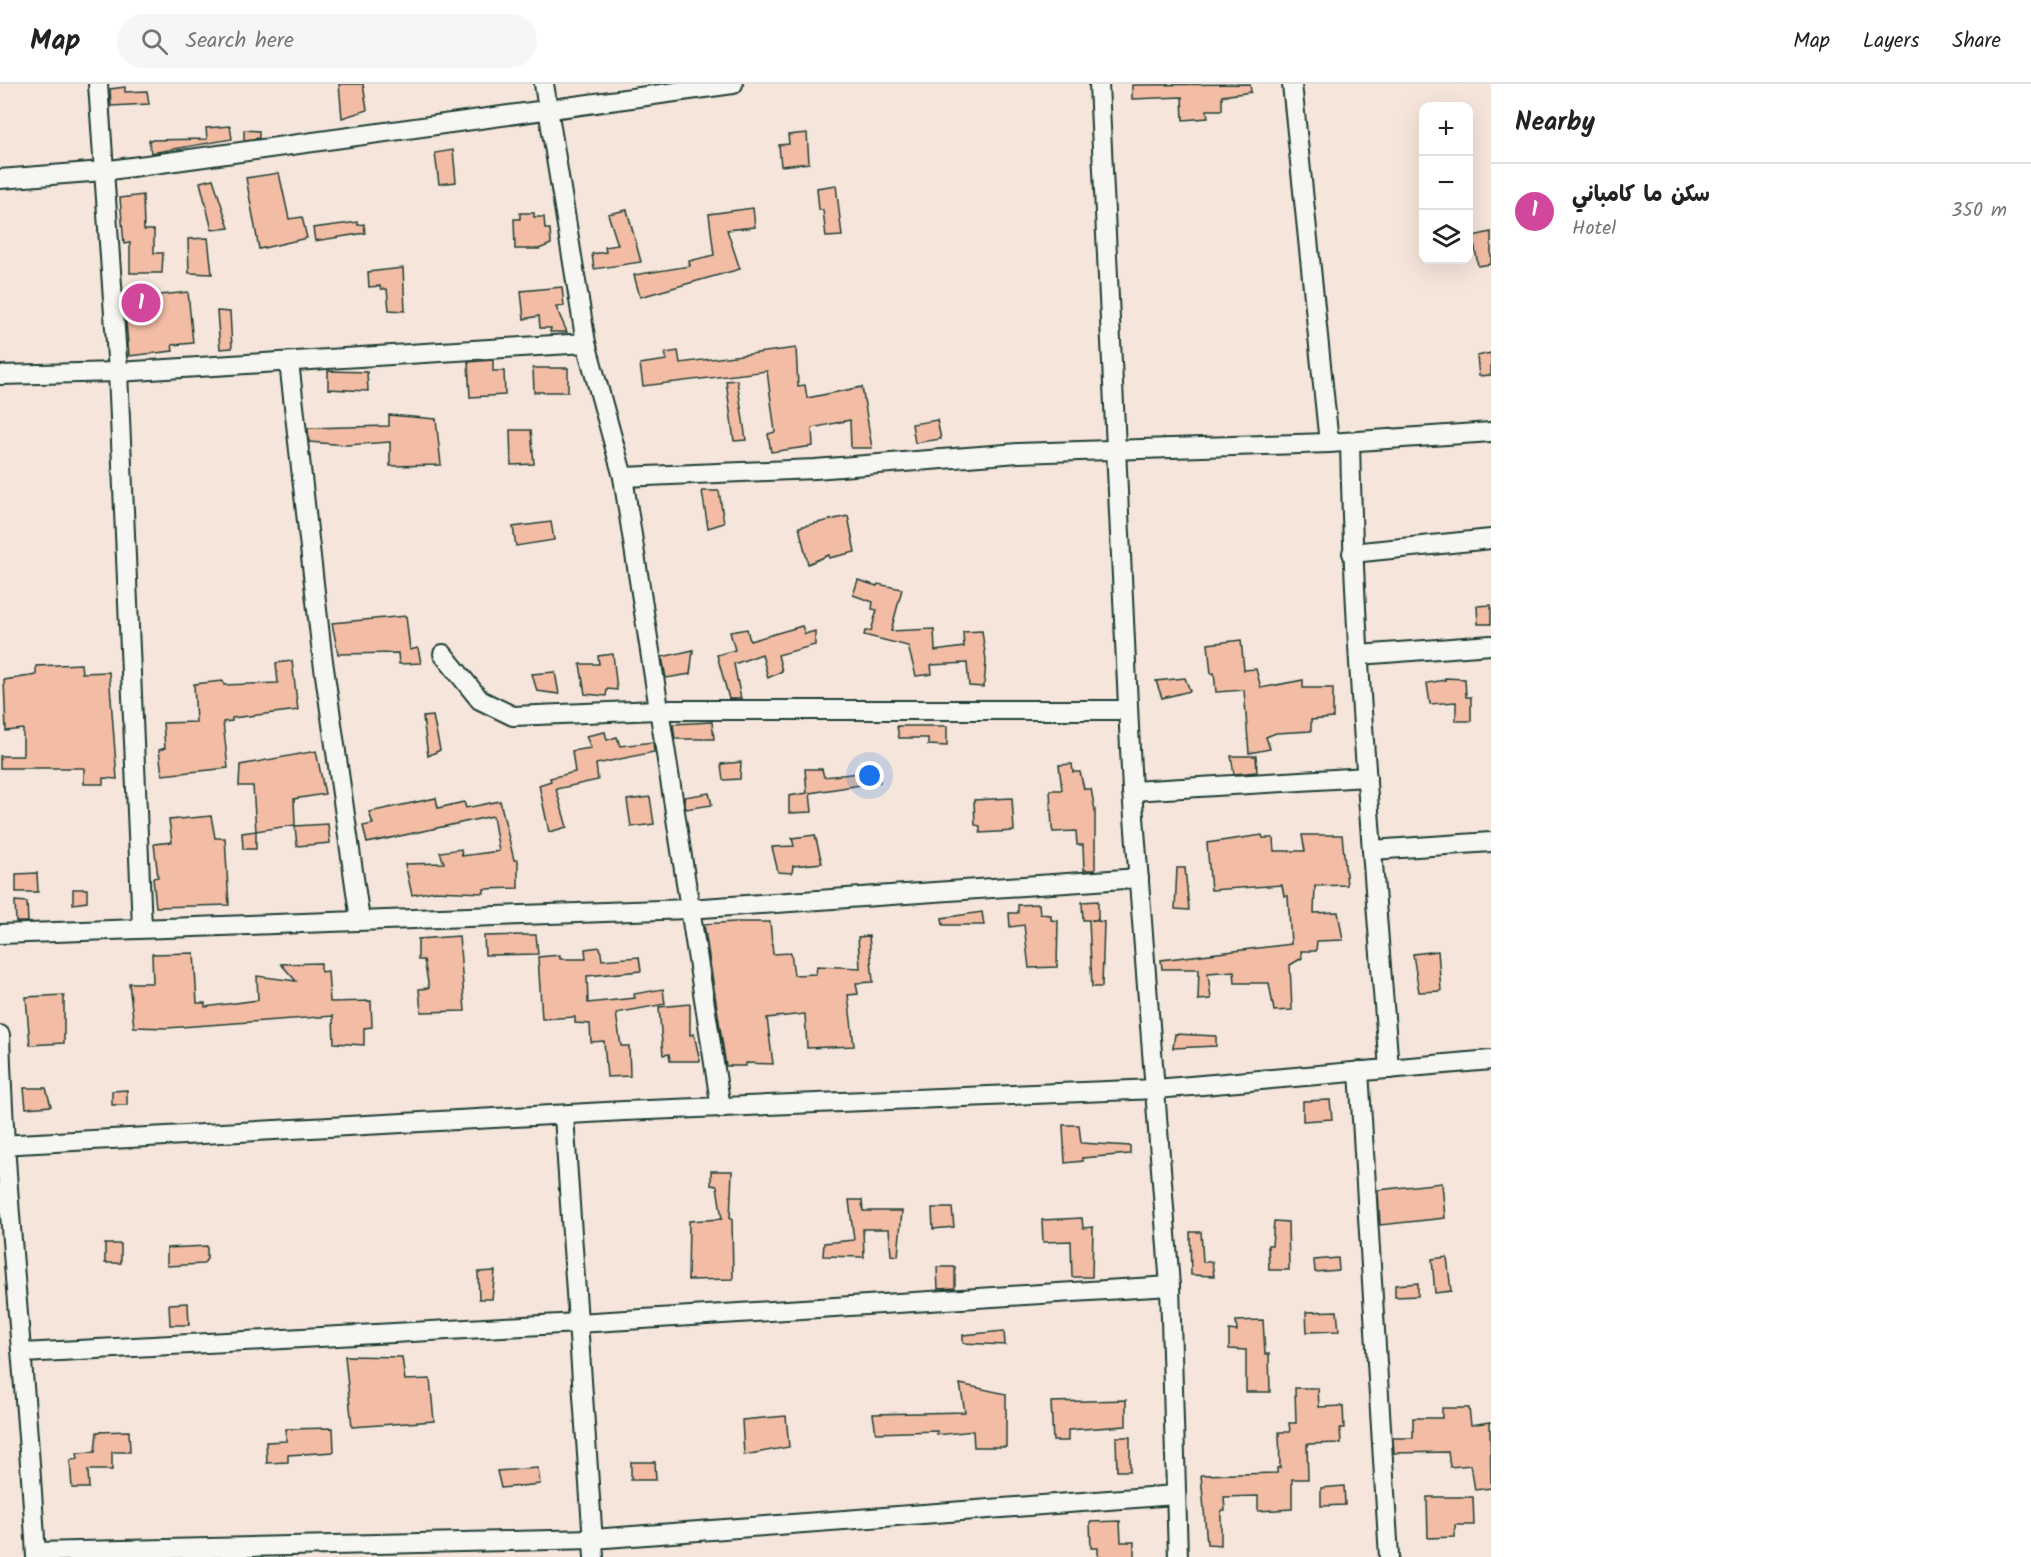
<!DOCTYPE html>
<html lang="en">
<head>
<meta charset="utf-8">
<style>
	:root { --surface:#fff; --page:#f6f6f6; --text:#222; --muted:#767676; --line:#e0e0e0; --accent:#7c3aed }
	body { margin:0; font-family:Kalam,"Playpen Sans Arabic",sans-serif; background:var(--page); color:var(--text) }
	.controls { position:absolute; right:18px; top:18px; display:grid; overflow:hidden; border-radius:12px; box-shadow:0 6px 24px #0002 }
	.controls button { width:54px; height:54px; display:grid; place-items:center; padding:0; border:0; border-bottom:2px solid var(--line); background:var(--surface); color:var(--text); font:30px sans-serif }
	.you { position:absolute; left:870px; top:692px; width:21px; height:21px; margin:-15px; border:4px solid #fff; border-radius:50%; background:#1a73e8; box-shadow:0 0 0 9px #1a73e833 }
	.badge { display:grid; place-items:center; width:39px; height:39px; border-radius:50%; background:var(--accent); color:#fff; font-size:20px; font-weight:700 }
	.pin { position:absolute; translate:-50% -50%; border:3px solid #fff; box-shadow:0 2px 6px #0006 }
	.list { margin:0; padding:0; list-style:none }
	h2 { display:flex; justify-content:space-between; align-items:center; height:78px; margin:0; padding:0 24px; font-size:26px }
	h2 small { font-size:20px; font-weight:400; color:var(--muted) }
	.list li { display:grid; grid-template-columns:39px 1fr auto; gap:18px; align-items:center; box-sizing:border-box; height:96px; padding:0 24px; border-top:2px solid var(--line) }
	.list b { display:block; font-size:22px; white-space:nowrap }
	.list p { margin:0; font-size:20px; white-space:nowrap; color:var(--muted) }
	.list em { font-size:20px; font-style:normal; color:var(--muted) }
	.icon { flex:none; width:33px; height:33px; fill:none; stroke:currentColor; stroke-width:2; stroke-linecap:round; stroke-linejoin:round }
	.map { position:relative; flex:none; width:1491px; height:1473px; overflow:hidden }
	header { display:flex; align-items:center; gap:36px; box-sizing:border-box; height:84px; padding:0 30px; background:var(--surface); border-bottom:2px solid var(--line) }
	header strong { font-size:28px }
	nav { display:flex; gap:33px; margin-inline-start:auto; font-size:21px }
	.search { width:420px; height:54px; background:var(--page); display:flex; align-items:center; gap:15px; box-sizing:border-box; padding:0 21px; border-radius:33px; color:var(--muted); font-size:22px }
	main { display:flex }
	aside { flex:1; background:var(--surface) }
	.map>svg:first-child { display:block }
	.building { fill:#f2bda4; stroke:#1f3d34; stroke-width:1.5 }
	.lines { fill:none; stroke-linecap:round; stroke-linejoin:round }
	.minor-casing { stroke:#1f3d34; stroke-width:22 }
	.minor { stroke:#f6f6f2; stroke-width:18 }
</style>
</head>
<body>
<header>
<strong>Map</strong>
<div class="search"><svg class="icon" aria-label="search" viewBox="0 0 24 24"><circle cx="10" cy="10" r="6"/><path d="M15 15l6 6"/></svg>Search here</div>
<nav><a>Map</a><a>Layers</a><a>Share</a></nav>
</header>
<main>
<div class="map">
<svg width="1491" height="1473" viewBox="0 0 1491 1473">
	<rect width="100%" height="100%" fill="#f5e5db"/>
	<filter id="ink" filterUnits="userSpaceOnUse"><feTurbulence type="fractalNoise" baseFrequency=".0167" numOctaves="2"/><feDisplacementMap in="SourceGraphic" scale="12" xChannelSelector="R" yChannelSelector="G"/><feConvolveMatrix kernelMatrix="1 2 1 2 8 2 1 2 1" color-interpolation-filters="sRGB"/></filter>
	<g filter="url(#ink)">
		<g class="building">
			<polygon points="339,0 363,0 367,26 342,34"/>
			<polygon points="1250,0 1251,8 1222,12 1222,26 1207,26 1208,34 1183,36 1182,13 1132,15 1132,1"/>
			<polygon points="125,3 125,8 147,7 149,20 111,22 110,5"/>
			<polygon points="230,42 232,55 151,69 149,56 207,55 206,44"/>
			<polygon points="244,46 259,47 259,54 244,56"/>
			<polygon points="807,49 809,79 781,82 779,61 789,60 788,51"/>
			<polygon points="453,66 456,98 439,100 435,69"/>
			<polygon points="279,89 289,135 302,133 307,154 259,165 246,94"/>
			<polygon points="213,95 229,144 212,146 200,98"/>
			<polygon points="836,101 842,152 826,153 823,126 819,126 817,104"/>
			<polygon points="143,111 144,146 154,146 154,169 163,169 162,189 130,189 130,159 124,160 120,114"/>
			<polygon points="753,124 755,143 727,146 740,185 640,213 634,191 690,182 689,177 714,171 709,130"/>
			<polygon points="627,126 641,178 594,185 592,170 606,168 605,163 618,161 608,130"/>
			<polygon points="520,129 534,129 534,133 544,133 545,145 550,145 551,160 539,165 515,165 514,135 520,135"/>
			<polygon points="358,138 358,141 364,140 365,149 315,157 313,144"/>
			<polygon points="1491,148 1491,180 1478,182 1473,152"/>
			<polygon points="208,154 212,190 189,189 188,155"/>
			<polygon points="403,184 405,227 389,226 387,205 381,205 380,202 369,203 368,188"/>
			<polygon points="562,203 564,222 556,223 567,248 550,248 551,244 540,244 539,232 524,235 521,207"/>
			<polygon points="188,208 193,259 172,261 173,267 129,272 124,215"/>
			<polygon points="217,227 230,228 232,264 220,265"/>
			<polygon points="796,264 798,302 805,301 807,314 862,303 872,364 851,364 850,336 812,344 813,362 771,368 768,350 775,348 767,287 643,302 640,280 667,276 665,269 678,267 680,279"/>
			<polygon points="1491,269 1491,291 1479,292 1477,272"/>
			<polygon points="493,276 493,287 504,287 505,311 470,313 468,278"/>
			<polygon points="533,284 568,284 568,308 534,308"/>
			<polygon points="328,287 367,288 368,307 328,305"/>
			<polygon points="737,296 746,356 734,357 726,297"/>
			<polygon points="389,331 436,335 441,381 390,382 390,358 347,361 309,358 308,344 389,342"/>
			<polygon points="937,336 941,355 915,359 912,340"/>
			<polygon points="510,346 531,346 534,380 511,381"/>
			<polygon points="702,407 719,407 724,439 708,444"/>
			<polygon points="848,432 855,468 829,474 829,471 808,480 799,443"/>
			<polygon points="551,438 554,456 516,462 513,443"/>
			<polygon points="858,496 877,502 878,500 902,505 891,547 934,545 935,567 964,563 963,548 982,547 986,576 984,603 969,602 967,579 931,581 932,590 916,592 908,562 864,551 865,547 871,547 877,526 872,525 873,518 853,511"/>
			<polygon points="1491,521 1491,540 1478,540 1477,522"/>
			<polygon points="406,532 410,566 418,564 421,579 399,580 398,569 338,570 332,539"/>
			<polygon points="802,542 805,550 815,547 815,561 778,571 782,587 768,594 762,570 734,580 741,615 729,615 717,571 735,566 730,548 747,545 750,557"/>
			<polygon points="1241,556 1244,586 1256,585 1261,604 1303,596 1303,604 1333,604 1333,634 1311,636 1311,647 1276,649 1266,653 1270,665 1249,669 1244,606 1216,608 1214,589 1211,590 1208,560"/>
			<polygon points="693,566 690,590 666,594 662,573"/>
			<polygon points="613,570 617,606 607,605 606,612 585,610 580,580 599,580 598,572"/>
			<polygon points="292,577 298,626 232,634 232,637 223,638 228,684 162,691 159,666 165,664 163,639 196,638 194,600 223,597 224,601 278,599 276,579"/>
			<polygon points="81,580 82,589 109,588 117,695 103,694 103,700 84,700 84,684 0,684 0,672 23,672 23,645 6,647 4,596 36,591 36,582"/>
			<polygon points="555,588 559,610 537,607 532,590"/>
			<polygon points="1185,594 1190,607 1162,614 1156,597"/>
			<polygon points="1445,594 1465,595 1466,613 1471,613 1471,637 1456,637 1456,618 1430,620 1427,599 1445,596"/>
			<polygon points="433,632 440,666 428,672 423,633"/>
			<polygon points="712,638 714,655 675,655 673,640"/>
			<polygon points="897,642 947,642 947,662 928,661 928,654 899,654"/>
			<polygon points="605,648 607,656 617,653 620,662 653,658 654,668 596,680 598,696 556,705 567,743 549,748 539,701 551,697 550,694 575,688 572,667 591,664 586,652"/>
			<polygon points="316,667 325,710 294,715 295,741 256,747 253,702 239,702 240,681"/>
			<polygon points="1231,672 1256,672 1257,688 1234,690"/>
			<polygon points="741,678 740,695 723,696 721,680"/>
			<polygon points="1072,680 1073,688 1080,688 1084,705 1091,705 1095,726 1095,786 1084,786 1083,761 1077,761 1076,747 1053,748 1052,744 1050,706 1062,706 1059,681"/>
			<polygon points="805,685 822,685 824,693 878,687 880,698 810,709 812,728 789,729 789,712 807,709"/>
			<polygon points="709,709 712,721 686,725 684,713"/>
			<polygon points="650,713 654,740 631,743 627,716"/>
			<polygon points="436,714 438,724 464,718 466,724 500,717 514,776 518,776 518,804 484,805 484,809 435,807 412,811 405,780 444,779 440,768 461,765 462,772 499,767 493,732 367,759 363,742 373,740 369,728"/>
			<polygon points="1012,714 1014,747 980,749 980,742 975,741 974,716"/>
			<polygon points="211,732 215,754 225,754 229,821 156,823 153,794 158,793 154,760 172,758 169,736"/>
			<polygon points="328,740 330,759 297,762 295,742"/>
			<polygon points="256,747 256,765 243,765 242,749"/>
			<polygon points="815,751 822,779 793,782 792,789 778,788 772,763 794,762 792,754"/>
			<polygon points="1262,751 1263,754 1273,754 1274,767 1305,767 1302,751 1342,751 1347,801 1315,802 1314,829 1338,828 1343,856 1317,857 1316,867 1301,867 1302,874 1290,881 1292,926 1274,927 1269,899 1235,899 1234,887 1208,889 1211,915 1198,916 1199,885 1162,885 1161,876 1291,860 1288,812 1284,812 1282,801 1211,806 1207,759"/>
			<polygon points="1177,784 1185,784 1189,826 1175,825"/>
			<polygon points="37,789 38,808 16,808 16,790"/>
			<polygon points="73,805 87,805 87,818 73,820"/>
			<polygon points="15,817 27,818 28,838 16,838"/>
			<polygon points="1098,817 1098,836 1091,836 1104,838 1102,903 1092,903 1089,836 1083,836 1082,818"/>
			<polygon points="1039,820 1040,830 1051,831 1051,836 1058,837 1057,883 1029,884 1024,841 1010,843 1009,829 1018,829 1018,821"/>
			<polygon points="982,828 984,841 943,841 942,834"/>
			<polygon points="735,838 770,838 773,870 791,869 794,891 816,890 817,882 860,884 858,853 869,852 873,898 856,899 858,910 848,911 854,962 807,964 805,930 767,934 773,980 746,979 746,982 726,982 704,840"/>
			<polygon points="524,851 536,851 538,870 485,871 484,852"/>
			<polygon points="459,852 465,927 421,928 419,905 429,904 424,876 418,876 418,855"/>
			<polygon points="600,863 602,876 639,873 641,887 587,892 588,919 635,914 634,910 663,905 665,920 616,929 621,962 629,962 630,992 607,993 604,957 591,958 590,940 575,939 575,933 542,935 538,873 560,871 560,875 586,875 585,865"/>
			<polygon points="1438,867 1441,907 1419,908 1413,870"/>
			<polygon points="194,869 197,919 205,919 205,923 258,916 257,892 296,897 281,880 321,879 321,888 328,887 330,918 371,917 372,943 364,944 364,961 334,959 333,932 167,944 134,943 129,899 153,899 152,870"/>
			<polygon points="64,911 64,959 30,961 26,913"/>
			<polygon points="690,920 690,951 694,950 700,977 670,977 669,970 663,971 659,923"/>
			<polygon points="1175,950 1216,952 1216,962 1173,964"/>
			<polygon points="24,1004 46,1004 51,1022 26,1024"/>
			<polygon points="127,1006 127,1021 112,1021 112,1007"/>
			<polygon points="1330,1016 1332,1035 1303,1037 1303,1017"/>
			<polygon points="1063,1041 1079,1041 1081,1059 1130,1062 1130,1070 1082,1074 1083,1077 1065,1079"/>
			<polygon points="711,1087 732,1087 730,1135 732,1135 733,1195 688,1196 689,1137 722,1135 717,1102 711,1101"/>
			<polygon points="1442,1099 1445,1134 1380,1141 1378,1106"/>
			<polygon points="849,1116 862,1116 863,1127 902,1127 898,1172 891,1171 889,1145 863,1145 864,1173 823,1172 824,1159 854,1156"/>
			<polygon points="932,1124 952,1124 954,1143 933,1145"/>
			<polygon points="1082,1134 1083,1144 1093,1143 1092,1193 1072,1193 1071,1157 1043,1158 1042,1136"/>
			<polygon points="1274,1137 1288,1138 1289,1186 1269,1186 1268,1161 1272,1161"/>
			<polygon points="1190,1148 1201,1148 1203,1178 1212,1178 1214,1192 1191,1191"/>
			<rect x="105" y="1160" width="16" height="19"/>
			<polygon points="207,1162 207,1175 203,1180 167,1182 167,1164"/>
			<polygon points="1447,1173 1451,1207 1435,1209 1432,1175"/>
			<polygon points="1338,1174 1339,1186 1315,1188 1314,1176"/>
			<polygon points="937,1183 955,1183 955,1204 938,1205"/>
			<polygon points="495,1187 492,1215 479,1215 478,1188"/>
			<polygon points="1418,1199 1418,1212 1395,1213 1395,1201"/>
			<polygon points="188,1219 189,1241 170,1241 169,1220"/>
			<polygon points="1337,1227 1339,1247 1307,1248 1306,1228"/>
			<polygon points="1263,1236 1265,1270 1269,1270 1270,1308 1246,1308 1246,1266 1229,1265 1229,1246 1237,1247 1236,1237"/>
			<polygon points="1004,1247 1005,1261 963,1259 963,1251"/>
			<polygon points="345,1272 402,1273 405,1296 430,1295 434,1337 352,1343"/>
			<polygon points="960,1300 1006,1310 1006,1363 974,1363 973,1347 937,1351 937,1347 876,1349 873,1330 965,1328"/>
			<polygon points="1295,1304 1318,1304 1319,1323 1343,1322 1344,1344 1340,1344 1341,1359 1307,1360 1308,1395 1292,1395 1292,1425 1258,1427 1258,1412 1224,1413 1225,1427 1221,1427 1221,1461 1207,1460 1201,1391 1277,1389 1277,1384 1280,1384 1279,1348 1290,1348 1289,1339 1296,1339"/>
			<polygon points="1126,1316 1126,1342 1068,1346 1068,1357 1053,1357 1051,1318"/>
			<polygon points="1442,1324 1469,1324 1471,1341 1490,1338 1491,1404 1475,1406 1471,1381 1450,1383 1448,1368 1394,1369 1393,1354 1413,1354 1413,1334 1442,1334"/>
			<polygon points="786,1332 789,1363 744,1371 742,1336"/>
			<polygon points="333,1344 334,1368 288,1371 288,1378 267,1379 266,1358 286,1357 286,1345"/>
			<polygon points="129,1347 130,1368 112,1368 112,1386 88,1386 89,1404 72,1404 70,1376 78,1375 77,1369 95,1368 97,1348"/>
			<polygon points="1116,1353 1130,1353 1130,1387 1117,1387"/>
			<polygon points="631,1378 655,1378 656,1396 631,1396"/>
			<polygon points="538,1384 540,1400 501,1404 497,1387"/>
			<polygon points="1344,1402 1345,1421 1321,1422 1321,1404"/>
			<polygon points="1427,1413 1473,1413 1474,1441 1455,1441 1455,1453 1428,1454"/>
			<polygon points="1120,1437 1121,1458 1134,1458 1134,1473 1098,1473 1098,1464 1091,1464 1090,1438"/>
		</g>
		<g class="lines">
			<defs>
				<g id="minor">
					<polyline points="98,0 118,288 142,843"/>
					<polyline points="544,0 586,259 623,393 721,1024"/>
					<polyline points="1099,0 1132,707 1170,1202 1178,1473"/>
					<polyline points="1292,0 1329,359"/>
					<polyline points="0,95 103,87 733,0"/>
					<polyline points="289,278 322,570 360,836"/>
					<polyline points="0,291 118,288 586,259"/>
					<path d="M1350,358c4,209 23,418 39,627"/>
					<polyline points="623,393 815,385 1018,369 1329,359 1491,348"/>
					<polyline points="1352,469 1491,455"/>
					<polyline points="443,570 480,616 513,632 657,626 1128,626"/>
					<polyline points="1359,571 1491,561"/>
					<polyline points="1132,707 1367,693"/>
					<polyline points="1372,766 1491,758"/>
					<polyline points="0,850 688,825 1139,794"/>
					<path d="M0,951c5,174 27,348 36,522"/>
					<polyline points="1359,987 1389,1473"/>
					<polyline points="564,1032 594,1473"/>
					<polyline points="0,1061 624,1027 1156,1005 1491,976"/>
					<polyline points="23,1269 578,1239 1170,1202"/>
					<polyline points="36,1468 593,1455 1175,1411"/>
				</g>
			</defs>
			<use href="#minor" class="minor-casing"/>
			<use href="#minor" class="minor"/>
		</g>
	</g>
</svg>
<div class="controls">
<button>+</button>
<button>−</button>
<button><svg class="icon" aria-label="layers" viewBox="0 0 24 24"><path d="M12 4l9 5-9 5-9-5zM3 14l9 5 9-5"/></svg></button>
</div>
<div class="you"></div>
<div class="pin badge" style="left:141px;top:219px;background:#d1479c">1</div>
</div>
<aside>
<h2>Nearby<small></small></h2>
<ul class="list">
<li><span class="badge" style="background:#d1479c">1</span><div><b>سكن ما كامباني</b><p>Hotel</p></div><em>350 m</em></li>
</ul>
</aside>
</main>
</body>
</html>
